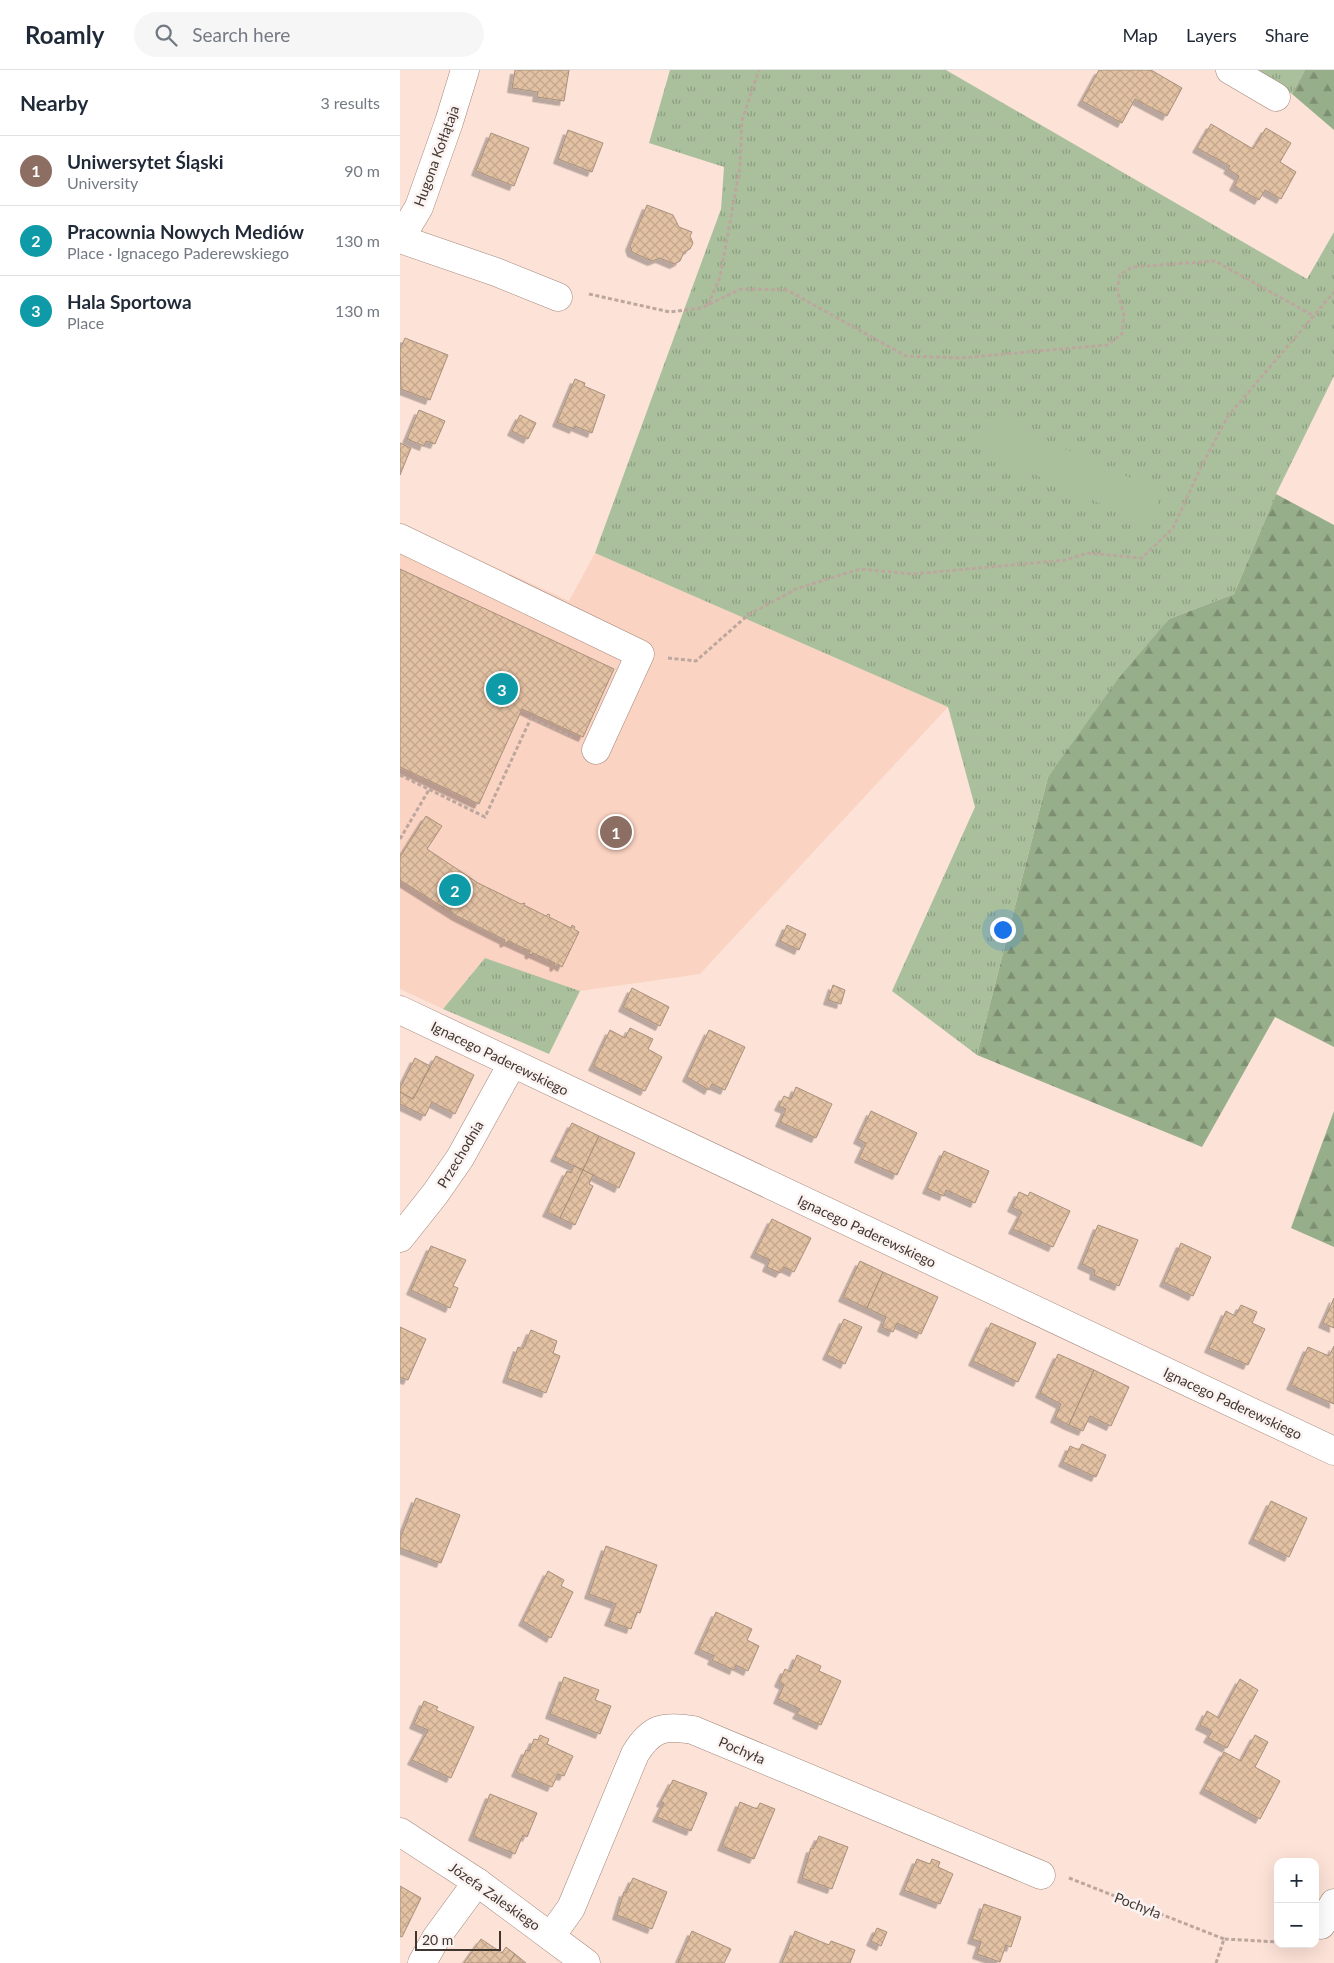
<!DOCTYPE html>
<html lang="en">
<head>
<meta charset="utf-8">
<style>
	:root { --surface:#fff; --page:#f6f6f7; --text:#1f2937; --muted:#747a83; --line:#e0e1e3; --accent:#417e1c }
	body { margin:0; font-family:Lato,sans-serif; background:var(--page); color:var(--text) }
	.controls { position:absolute; right:15px; bottom:15px; display:grid; overflow:hidden; border-radius:10px; box-shadow:0 5px 20px #0002 }
	.controls button { width:45px; height:45px; display:grid; place-items:center; padding:0; border:0; border-bottom:1px solid var(--line); background:var(--surface); color:var(--text); font:25px sans-serif }
	.scale { position:absolute; left:15px; bottom:12px; width:86px; box-sizing:border-box; padding-left:5px; border:2px solid #41352f; border-top:0; font-size:14px; line-height:18px; white-space:nowrap; color:#41352f; -webkit-text-stroke:4px #faf3f1; paint-order:stroke }
	.you { position:absolute; left:602px; top:859px; width:18px; height:18px; margin:-12px; border:4px solid #fff; border-radius:50%; background:#1a73e8; box-shadow:0 0 0 8px #1a73e833 }
	.badge { display:grid; place-items:center; width:32px; height:32px; border-radius:50%; background:var(--accent); color:#fff; font-size:16px; font-weight:700 }
	.pin { position:absolute; translate:-50% -50%; border:2px solid #fff; box-shadow:0 1px 5px #0006 }
	.list { margin:0; padding:0; list-style:none }
	h2 { display:flex; justify-content:space-between; align-items:center; height:65px; margin:0; padding:0 20px; font-size:21px }
	h2 small { font-size:16px; font-weight:400; color:var(--muted) }
	.list li { display:grid; grid-template-columns:32px 1fr auto; gap:15px; align-items:center; box-sizing:border-box; height:70px; padding:0 20px; border-top:1px solid var(--line) }
	.list b { display:block; font-size:19px; white-space:nowrap }
	.list p { margin:0; font-size:16px; white-space:nowrap; color:var(--muted) }
	.list em { font-size:16px; font-style:normal; color:var(--muted) }
	.icon { flex:none; width:28px; height:28px; fill:none; stroke:currentColor; stroke-width:2; stroke-linecap:round; stroke-linejoin:round }
	.map { position:relative; flex:none; width:934px; height:1893px; overflow:hidden }
	header { display:flex; align-items:center; gap:30px; box-sizing:border-box; height:70px; padding:0 25px; background:var(--surface); border-bottom:1px solid var(--line) }
	header strong { font-size:24px }
	nav { display:flex; gap:28px; margin-inline-start:auto; font-size:18px }
	.search { width:350px; height:45px; background:var(--page); display:flex; align-items:center; gap:12px; box-sizing:border-box; padding:0 18px; border-radius:28px; color:var(--muted); font-size:19px }
	main { display:flex }
	aside { flex:1; background:var(--surface) }
	.map>svg:first-child { display:block }
	.built { fill:#fbd3c2 }
	.grass { fill:url(#grass-tufts) }
	.forest { fill:url(#forest-firs) }
	.green { fill:#aac09d }
	.building { fill:url(#building-cross-hatch); stroke:#a8917c; filter:url(#shadow) }
	.lines { fill:none; stroke-linecap:round; stroke-linejoin:round }
	.minor-casing { stroke:#a3867a; stroke-width:29 }
	.path { stroke:#bca79e; stroke-width:3; stroke-dasharray:4 2.5; stroke-linecap:butt }
	.minor { stroke:#fff; stroke-width:28 }
	.labels { text-anchor:middle; dominant-baseline:central; stroke-width:5; stroke-linejoin:round; paint-order:stroke }
	.street-label { font-size:14px; fill:#41352f; stroke:#faf3f1 }
</style>
</head>
<body>
<header>
<strong>Roamly</strong>
<div class="search"><svg class="icon" aria-label="search" viewBox="0 0 24 24"><circle cx="10" cy="10" r="6"/><path d="M15 15l6 6"/></svg>Search here</div>
<nav><a>Map</a><a>Layers</a><a>Share</a></nav>
</header>
<main>
<aside>
<h2>Nearby<small>3 results</small></h2>
<ul class="list">
<li><span class="badge" style="background:#8d6e63">1</span><div><b>Uniwersytet Śląski</b><p>University</p></div><em>90 m</em></li>
<li><span class="badge" style="background:#0f9aa8">2</span><div><b>Pracownia Nowych Mediów</b><p>Place · Ignacego Paderewskiego</p></div><em>130 m</em></li>
<li><span class="badge" style="background:#0f9aa8">3</span><div><b>Hala Sportowa</b><p>Place</p></div><em>130 m</em></li>
</ul>
</aside>
<div class="map">
<svg width="934" height="1893" viewBox="0 0 934 1893">
	<defs>
		<pattern id="grass-tufts" width="24" height="20" patternUnits="userSpaceOnUse" patternTransform="scale(1.25)"><rect width="24" height="20" fill="#aac09d"/><path d="M3 7l-1-3M5 7V3M7 7l1-3M15 17l-1-3M17 17v-4M19 17l1-3" fill="none" stroke="#8c9d80"/></pattern>
		<pattern id="forest-firs" width="22" height="20" patternUnits="userSpaceOnUse" patternTransform="scale(1.25)"><rect width="22" height="20" fill="#97ae8a"/><path d="M5 1l3.5 6h-7zM16 11l3.5 6h-7z" fill="#7d8e71"/></pattern>
		<pattern id="building-cross-hatch" width="8" height="8" patternUnits="userSpaceOnUse" patternTransform="scale(1.25)"><rect width="8" height="8" fill="#e3c1a3"/><path d="M0 0l8 8M0 8l8-8" fill="none" stroke="#c4a68d"/></pattern>
		<filter id="shadow"><feDropShadow dx="-4.5" dy="4.5" stdDeviation="0" flood-color="#0004"/></filter>
	</defs>
	<rect width="100%" height="100%" fill="#fce2d7"/>
	<polygon class="built" points="0,453 169,531 195,483 548,637 300,904 180,921 85,888 43,939 0,919"/>
	<g class="grass">
		<polygon points="270,0 546,0 907,209 934,162 934,306 876,424 834,524 769,549 648,707 577,985 492,921 575,737 548,637 195,483 321,139 324,97 249,73"/>
		<polygon points="858,0 905,0 892,24"/>
		<polygon points="85,888 180,921 149,984 43,939"/>
	</g>
	<g class="forest">
		<polygon points="905,0 934,0 934,60 892,24"/>
		<polygon points="876,424 934,455 934,977 875,947 802,1077 577,985 648,707 718,609 769,549 834,524"/>
		<polygon points="934,1041 934,1177 891,1158"/>
	</g>
	<polygon class="green" points="591,346 762,422 748,455 576,378"/>
	<g class="building">
		<polygon points="115,0 169,0 164,31 137,27 138,22 112,18"/>
		<polygon points="699,0 751,0 782,18 767,46 735,29 722,53 682,31"/>
		<polygon points="811,54 853,79 866,58 891,73 880,92 896,102 881,129 865,120 859,130 834,116 839,106 828,99 830,96 797,78"/>
		<polygon points="168,60 203,73 192,102 158,89"/>
		<polygon points="91,63 129,78 114,116 76,101"/>
		<polygon points="247,135 273,145 279,157 292,162 290,166 293,173 290,179 284,182 280,191 274,194 260,188 252,191 232,182 230,176"/>
		<polygon points="5,268 48,285 30,330 1,319 0,279"/>
		<polygon points="175,309 185,313 184,316 205,325 192,363 175,356 174,359 157,352"/>
		<polygon points="19,340 45,351 35,374 26,371 24,376 7,369"/>
		<polygon points="120,345 136,353 128,369 112,361"/>
		<polygon points="0,373 11,378 0,405"/>
		<polygon points="0,499 214,599 183,667 122,639 79,734 0,697"/>
		<polygon points="26,746 42,756 27,779 78,813 121,834 125,833 124,835 146,846 148,844 150,845 149,847 171,858 172,855 175,857 174,859 179,862 162,897 158,894 156,897 154,896 155,893 133,883 131,885 129,883 130,881 108,871 106,873 104,872 105,870 57,846 0,810 0,787"/>
		<polygon points="387,855 406,864 399,880 380,871"/>
		<polygon points="433,915 445,920 441,934 428,930"/>
		<polygon points="232,918 269,937 260,956 223,937"/>
		<polygon points="230,958 253,969 248,979 262,987 245,1021 193,996 210,960 225,968"/>
		<polygon points="309,960 345,977 325,1020 312,1014 309,1020 287,1007"/>
		<polygon points="36,986 74,1005 55,1044 32,1032 25,1046 0,1034 0,1022 13,1029"/>
		<polygon points="15,988 30,996 13,1029 0,1022 0,1018"/>
		<polygon points="396,1017 432,1034 416,1068 380,1052 386,1039 379,1036 384,1026 391,1029"/>
		<polygon points="471,1041 517,1063 497,1105 459,1088 466,1073 458,1069"/>
		<polygon points="172,1053 199,1066 183,1100 155,1087"/>
		<polygon points="199,1066 235,1083 219,1118 183,1100"/>
		<polygon points="544,1081 589,1101 575,1133 546,1120 544,1126 527,1119"/>
		<polygon points="174,1096 183,1100 160,1148 147,1142 167,1101 171,1103"/>
		<polygon points="183,1100 193,1105 189,1114 193,1116 175,1155 160,1148"/>
		<polygon points="619,1122 628,1126 630,1122 670,1141 653,1177 613,1159 622,1142 612,1137"/>
		<polygon points="372,1149 411,1168 394,1202 384,1197 380,1203 367,1197 370,1190 355,1183"/>
		<polygon points="698,1155 738,1170 719,1216 694,1205 695,1200 682,1194"/>
		<polygon points="781,1173 811,1187 793,1226 764,1212"/>
		<polygon points="31,1176 66,1190 53,1216 58,1218 50,1238 11,1220"/>
		<polygon points="460,1191 483,1202 467,1238 443,1227"/>
		<polygon points="483,1202 538,1227 521,1264 497,1253 493,1262 482,1257 486,1247 467,1238"/>
		<polygon points="934,1228 934,1258 923,1253"/>
		<polygon points="841,1235 857,1242 852,1253 865,1259 848,1295 809,1278 826,1241 835,1246"/>
		<polygon points="444,1249 462,1257 445,1294 427,1285"/>
		<polygon points="591,1253 636,1273 618,1312 573,1291"/>
		<polygon points="0,1257 26,1269 8,1310 0,1307"/>
		<polygon points="131,1260 157,1271 153,1283 160,1286 146,1323 107,1308 118,1277 123,1279"/>
		<polygon points="934,1276 934,1334 891,1315 908,1277 929,1286"/>
		<polygon points="658,1284 694,1300 669,1355 655,1348 661,1334 640,1323"/>
		<polygon points="694,1300 729,1317 711,1356 690,1346 683,1361 669,1355"/>
		<polygon points="682,1374 706,1385 696,1407 663,1392 670,1376 679,1380"/>
		<polygon points="16,1428 60,1445 41,1493 0,1478 0,1469"/>
		<polygon points="871,1431 907,1448 889,1487 853,1469"/>
		<polygon points="206,1476 257,1495 240,1543 237,1542 231,1559 209,1551 216,1534 189,1524"/>
		<polygon points="148,1501 164,1510 161,1516 173,1522 151,1568 123,1551"/>
		<polygon points="316,1542 352,1559 347,1570 359,1576 348,1601 336,1595 334,1600 312,1590 314,1586 299,1579"/>
		<polygon points="397,1585 421,1596 419,1601 441,1611 421,1655 397,1644 400,1639 378,1629 384,1615 379,1612 385,1599 390,1602"/>
		<polygon points="164,1607 199,1620 195,1630 211,1636 200,1664 150,1644"/>
		<polygon points="840,1609 858,1620 827,1678 808,1668 812,1661 800,1655 807,1641 819,1648"/>
		<polygon points="24,1631 38,1637 36,1640 74,1657 51,1708 12,1690 28,1660 14,1654"/>
		<polygon points="140,1665 149,1669 147,1674 173,1686 164,1706 158,1704 152,1717 116,1702 126,1680 129,1681 134,1669 138,1670"/>
		<polygon points="855,1665 868,1672 855,1697 880,1711 860,1749 804,1719 824,1682 841,1691"/>
		<polygon points="273,1710 307,1723 291,1761 257,1747 264,1733 261,1732"/>
		<polygon points="90,1724 137,1743 127,1767 123,1765 115,1784 73,1766"/>
		<polygon points="340,1732 357,1739 360,1733 375,1739 354,1789 322,1776"/>
		<polygon points="419,1766 448,1777 432,1819 402,1808 411,1778 413,1779"/>
		<polygon points="517,1789 530,1794 532,1789 540,1792 538,1797 553,1804 540,1834 504,1820"/>
		<polygon points="233,1808 267,1822 252,1859 217,1845 224,1822 226,1823"/>
		<polygon points="0,1816 21,1828 2,1867 0,1866"/>
		<polygon points="584,1834 621,1847 611,1877 606,1875 600,1892 577,1884 581,1872 572,1869"/>
		<polygon points="477,1858 487,1862 481,1876 471,1871"/>
		<polygon points="292,1861 331,1879 324,1893 278,1893"/>
		<polygon points="395,1861 429,1875 431,1871 455,1880 450,1893 382,1893"/>
		<polygon points="81,1869 102,1883 106,1877 115,1884 109,1893 64,1893"/>
		<polygon points="115,1884 126,1893 109,1893"/>
	</g>
	<g class="lines">
		<defs>
			<g id="minor">
				<polyline points="830,0 876,27"/>
				<polyline points="0,169 19,137 49,52 65,0"/>
				<polyline points="0,169 96,202 158,227"/>
				<polyline points="0,468 240,584 196,680"/>
				<polyline points="0,940 934,1381"/>
				<polyline points="0,1168 35,1124 60,1088 112,994"/>
				<polyline points="0,1762 77,1812 186,1893"/>
				<polyline points="921,1855 934,1833"/>
				<path d="M151,1866l20,-28 64,-154c16,-26 28,-29 58,-24l348,145"/>
				<polyline points="22,1893 36,1868 77,1812"/>
			</g>
		</defs>
		<use href="#minor" class="minor-casing"/>
		<g class="path">
			<polyline points="189,224 270,242 301,238 341,219 387,220 506,286 560,288 707,275 722,264 724,245 717,219 720,205 732,197 815,191 914,246"/>
			<polyline points="308,235 320,207 340,97 342,50 359,0"/>
			<polyline points="268,588 296,591 348,545 396,519 460,499 513,504 666,490 687,483 742,488 773,458 801,397 828,346 934,222"/>
			<polyline points="0,705 85,747 131,648 172,667"/>
			<polyline points="0,769 30,718"/>
			<polyline points="669,1808 824,1869"/>
			<polyline points="816,1893 824,1869 878,1872"/>
		</g>
		<use href="#minor" class="minor"/>
	</g>
	<g class="labels">
		<g class="street-label">
			<text transform="translate(36 86) rotate(-70)">Hugona Kołłątaja</text>
			<text transform="translate(100 988) rotate(26)">Ignacego Paderewskiego</text>
			<text transform="translate(60 1084) rotate(-59)">Przechodnia</text>
			<text transform="translate(467 1161) rotate(25)">Ignacego Paderewskiego</text>
			<text transform="translate(833 1333) rotate(25)">Ignacego Paderewskiego</text>
			<text transform="translate(342 1680) rotate(23)">Pochyła</text>
			<text transform="translate(95 1826) rotate(35)">Józefa Zaleskiego</text>
			<text transform="translate(738 1835) rotate(21)">Pochyła</text>
		</g>
	</g>
</svg>
<div class="controls">
<button>+</button>
<button>−</button>
</div>
<div class="scale">20 m</div>
<div class="you"></div>
<div class="pin badge" style="left:216px;top:762px;background:#8d6e63">1</div>
<div class="pin badge" style="left:55px;top:820px;background:#0f9aa8">2</div>
<div class="pin badge" style="left:102px;top:619px;background:#0f9aa8">3</div>
</div>
</main>
</body>
</html>
